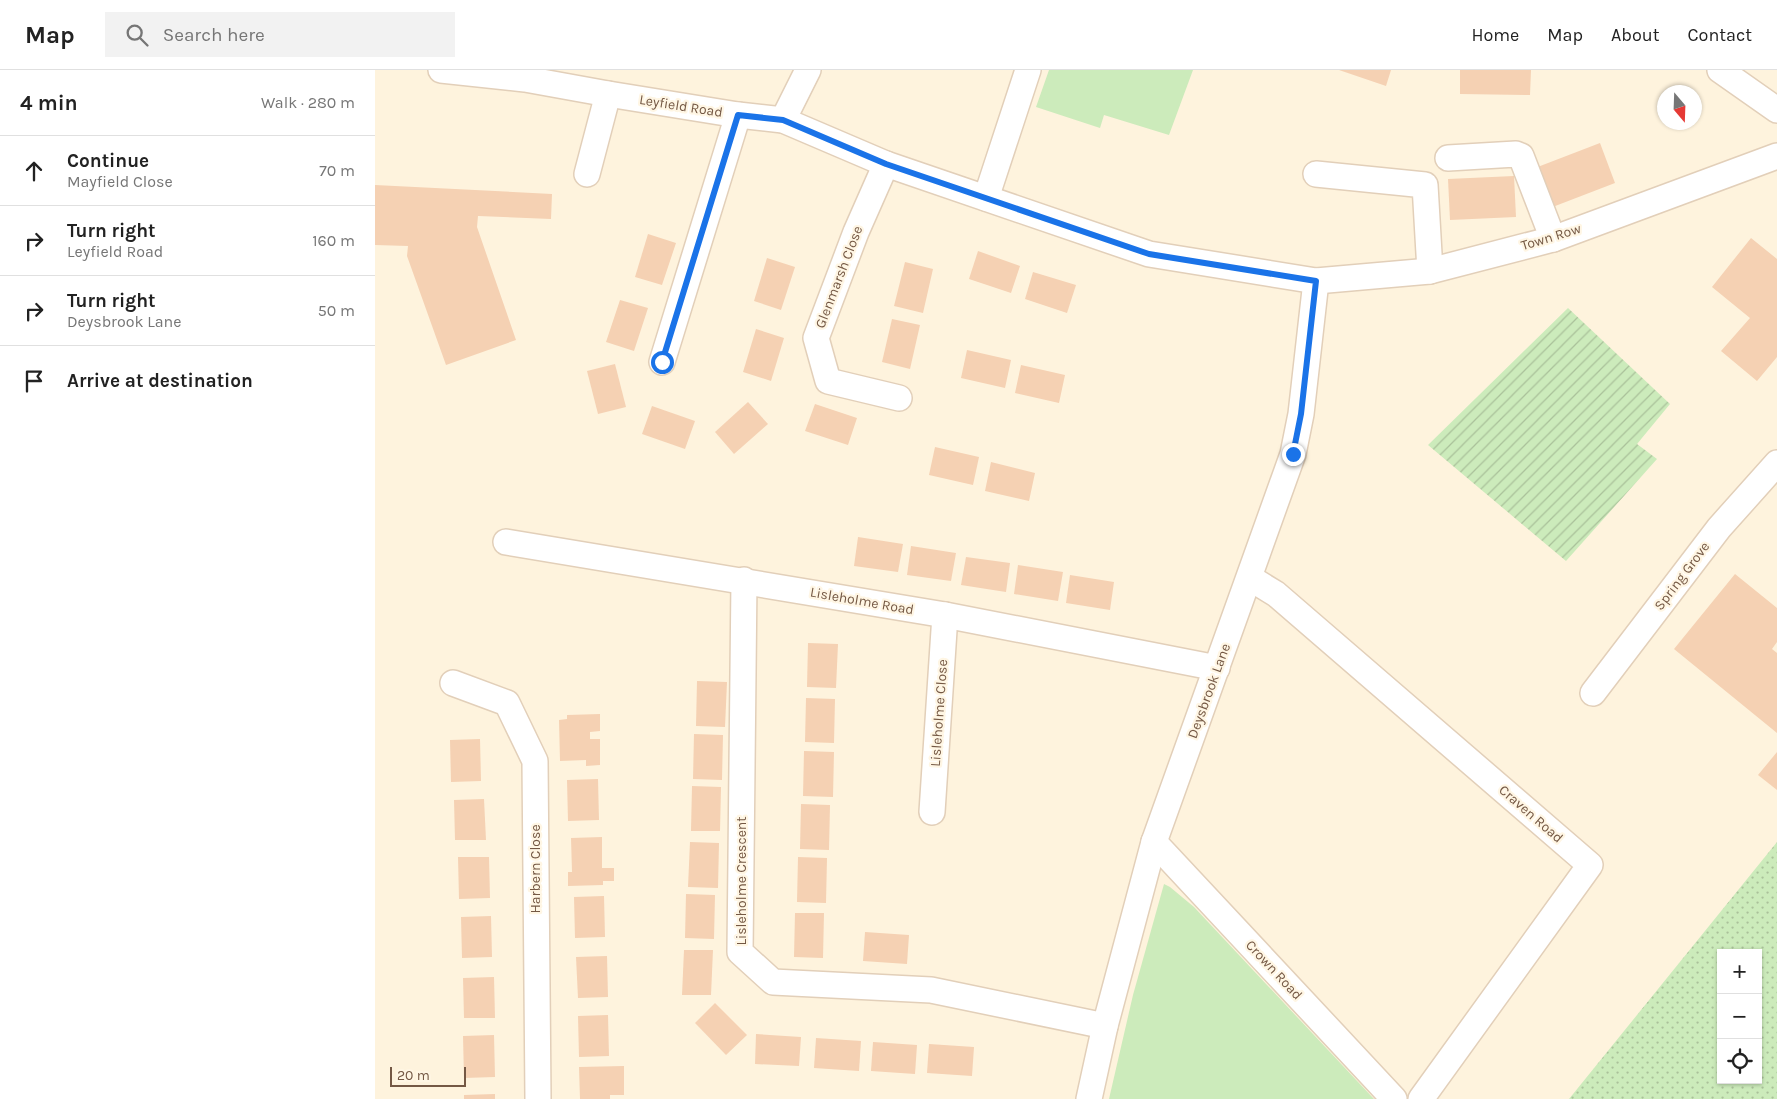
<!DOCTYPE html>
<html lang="en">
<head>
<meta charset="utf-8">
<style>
	:root { --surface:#fff; --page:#f2f2f2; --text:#222; --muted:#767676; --line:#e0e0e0 }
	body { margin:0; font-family:Karla,sans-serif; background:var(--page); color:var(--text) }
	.controls { position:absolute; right:15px; bottom:15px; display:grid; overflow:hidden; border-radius:0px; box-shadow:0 1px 4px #0004 }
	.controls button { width:45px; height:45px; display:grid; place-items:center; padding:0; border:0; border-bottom:1px solid var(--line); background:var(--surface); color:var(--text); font:25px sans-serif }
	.compass { position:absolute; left:1282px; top:15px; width:45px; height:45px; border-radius:50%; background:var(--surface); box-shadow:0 1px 4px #0004; rotate:161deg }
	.scale { position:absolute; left:15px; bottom:12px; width:76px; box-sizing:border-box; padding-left:5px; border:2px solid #745844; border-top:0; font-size:14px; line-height:18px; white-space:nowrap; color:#745844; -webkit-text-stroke:4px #fff6e4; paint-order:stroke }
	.stop { position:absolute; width:15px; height:15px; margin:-11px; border:4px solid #1a73e8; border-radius:50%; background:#fff }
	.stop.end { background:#1a73e8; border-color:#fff; box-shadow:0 1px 5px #0008 }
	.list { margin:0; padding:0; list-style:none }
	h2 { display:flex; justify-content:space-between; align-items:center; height:65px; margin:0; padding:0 20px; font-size:21px }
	h2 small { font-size:16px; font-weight:400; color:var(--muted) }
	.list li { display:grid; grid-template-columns:32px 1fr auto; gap:15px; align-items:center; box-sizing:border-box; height:70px; padding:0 20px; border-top:1px solid var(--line) }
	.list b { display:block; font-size:19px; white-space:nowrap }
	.list p { margin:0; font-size:16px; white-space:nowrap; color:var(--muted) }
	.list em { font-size:16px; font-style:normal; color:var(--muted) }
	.icon { flex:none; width:28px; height:28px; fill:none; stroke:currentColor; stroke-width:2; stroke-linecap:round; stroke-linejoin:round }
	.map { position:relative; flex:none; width:1402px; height:1029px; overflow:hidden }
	header { display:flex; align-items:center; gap:30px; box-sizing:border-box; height:70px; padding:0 25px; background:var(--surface); border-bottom:1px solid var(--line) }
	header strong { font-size:24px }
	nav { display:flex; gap:28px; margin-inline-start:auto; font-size:18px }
	.search { width:350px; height:45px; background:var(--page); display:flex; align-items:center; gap:12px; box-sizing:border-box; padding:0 18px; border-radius:0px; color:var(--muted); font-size:19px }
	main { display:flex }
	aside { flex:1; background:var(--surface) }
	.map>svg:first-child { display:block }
	.park { fill:url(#park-dots); fill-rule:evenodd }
	.garden { fill:url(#garden-furrows) }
	.pitch { fill:#ccebbb }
	.building { fill:#f5d1b3 }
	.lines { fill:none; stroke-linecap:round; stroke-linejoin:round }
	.minor-casing { stroke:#e2cfb9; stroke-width:28 }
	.minor { stroke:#fff; stroke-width:25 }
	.route { stroke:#1a73e8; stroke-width:6 }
	.labels { text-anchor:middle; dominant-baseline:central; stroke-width:4.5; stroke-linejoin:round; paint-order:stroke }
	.street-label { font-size:14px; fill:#745844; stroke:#fff6e4 }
</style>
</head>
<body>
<header>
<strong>Map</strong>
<div class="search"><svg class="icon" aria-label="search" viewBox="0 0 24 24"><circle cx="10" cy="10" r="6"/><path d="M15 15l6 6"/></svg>Search here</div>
<nav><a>Home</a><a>Map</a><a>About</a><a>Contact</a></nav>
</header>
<main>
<aside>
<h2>4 min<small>Walk · 280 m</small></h2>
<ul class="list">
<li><svg class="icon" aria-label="ahead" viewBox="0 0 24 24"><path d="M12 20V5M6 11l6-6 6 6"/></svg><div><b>Continue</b><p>Mayfield Close</p></div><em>70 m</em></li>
<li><svg class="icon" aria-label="right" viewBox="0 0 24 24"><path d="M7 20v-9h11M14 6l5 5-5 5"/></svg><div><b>Turn right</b><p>Leyfield Road</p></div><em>160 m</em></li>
<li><svg class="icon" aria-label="right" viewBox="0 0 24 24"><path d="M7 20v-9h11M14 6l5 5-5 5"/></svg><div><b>Turn right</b><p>Deysbrook Lane</p></div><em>50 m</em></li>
<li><svg class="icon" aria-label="arrive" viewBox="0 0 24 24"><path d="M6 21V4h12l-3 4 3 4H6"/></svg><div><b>Arrive at destination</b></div></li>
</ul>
</aside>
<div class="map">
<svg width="1402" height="1029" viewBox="0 0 1402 1029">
	<defs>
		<pattern id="park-dots" width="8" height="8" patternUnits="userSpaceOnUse" patternTransform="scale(1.25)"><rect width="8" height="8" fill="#ccebbb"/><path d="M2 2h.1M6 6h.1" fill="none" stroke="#aac19a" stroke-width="1.8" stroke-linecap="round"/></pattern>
		<pattern id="garden-furrows" width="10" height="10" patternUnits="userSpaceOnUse" patternTransform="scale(1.25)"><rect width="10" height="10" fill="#ccebbb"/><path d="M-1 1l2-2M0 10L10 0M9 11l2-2" fill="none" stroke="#aac19a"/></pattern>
	</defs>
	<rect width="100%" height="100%" fill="#fef3dd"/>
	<path class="park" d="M1402,772v257h-208zM1346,883h37v127h-37z"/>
	<polygon class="garden" points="1193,238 1295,334 1262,374 1282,389 1191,491 1053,375"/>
	<g class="pitch">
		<polygon points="674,0 818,0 794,65 729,45 725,58 661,37"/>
		<polygon points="789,814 795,817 819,837 999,1029 734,1029 758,925"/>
	</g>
	<g class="building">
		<polygon points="964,0 1016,0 1011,16"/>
		<polygon points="1085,0 1156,0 1155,25 1085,24"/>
		<polygon points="1225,73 1240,113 1175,138 1160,98"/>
		<polygon points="1139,106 1141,147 1075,150 1073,109"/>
		<polygon points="0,115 177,124 176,149 103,146 102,157 141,270 71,295 32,186 33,176 0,175"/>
		<polygon points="273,164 301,173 287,215 260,207"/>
		<polygon points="1376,168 1402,189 1402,287 1382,311 1346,281 1375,248 1337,217"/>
		<polygon points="603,181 645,196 636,223 594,209"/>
		<polygon points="392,188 420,197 406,240 379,231"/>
		<polygon points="530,192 558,199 548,243 519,236"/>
		<polygon points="658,202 701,215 692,243 650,229"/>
		<polygon points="245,230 273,238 259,281 231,272"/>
		<polygon points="517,249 545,255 535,299 507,292"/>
		<polygon points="381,259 409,268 396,311 368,302"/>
		<polygon points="592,280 636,290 630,318 586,308"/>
		<polygon points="240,294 251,337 223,344 212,301"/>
		<polygon points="646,295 690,305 684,333 640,323"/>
		<polygon points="373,332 393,354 359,384 340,362"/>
		<polygon points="440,334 482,348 473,375 430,361"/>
		<polygon points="277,336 320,351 310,379 267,364"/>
		<polygon points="560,377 604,387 598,415 554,405"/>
		<polygon points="616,392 660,403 654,431 610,421"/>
		<polygon points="483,467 528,474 523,502 479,496"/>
		<polygon points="536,476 581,483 576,511 532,505"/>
		<polygon points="591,487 635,493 631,522 586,515"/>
		<polygon points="643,495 688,502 683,531 639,524"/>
		<polygon points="1360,504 1402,538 1402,572 1397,579 1402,583 1402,663 1299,579"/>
		<polygon points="695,505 739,512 735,540 691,533"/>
		<polygon points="433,573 463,574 461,618 432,617"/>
		<polygon points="322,611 352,612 350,657 321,656"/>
		<polygon points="431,628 460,629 459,673 430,672"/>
		<polygon points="225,644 225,661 215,662 215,669 225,669 225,695 211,696 211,690 185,691 184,650 192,649 192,645"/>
		<polygon points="319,664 348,665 347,710 318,709"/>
		<polygon points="105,669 106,711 76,712 75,670"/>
		<polygon points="429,681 459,682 458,727 428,726"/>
		<polygon points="1402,682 1402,720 1383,705"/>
		<polygon points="223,709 224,750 193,751 192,710"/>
		<polygon points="317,716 346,717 345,761 316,761"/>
		<polygon points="109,729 111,770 80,770 79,730"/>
		<polygon points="426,734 455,735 454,780 425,779"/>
		<polygon points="227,767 227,798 239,798 239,811 228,811 228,815 193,816 193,802 197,802 196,768"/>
		<polygon points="315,772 344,773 343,818 313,817"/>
		<polygon points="83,787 114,787 115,828 84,829"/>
		<polygon points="423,787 452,788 451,833 422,832"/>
		<polygon points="311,824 340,825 339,869 310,868"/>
		<polygon points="229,826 230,867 200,868 199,827"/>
		<polygon points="420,843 449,843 448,888 419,887"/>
		<polygon points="116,846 117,887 87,888 86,847"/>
		<polygon points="490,862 534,865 532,894 488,891"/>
		<polygon points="309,880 338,880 336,925 307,925"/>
		<polygon points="232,886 233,927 203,928 201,887"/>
		<polygon points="119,907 120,948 89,948 88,908"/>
		<polygon points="340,933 372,965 351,985 320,953"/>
		<polygon points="233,945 234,986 204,987 203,946"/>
		<polygon points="381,964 426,967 424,996 380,994"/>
		<polygon points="119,965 120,1007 89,1008 88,966"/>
		<polygon points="441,968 486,971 484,1001 439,998"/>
		<polygon points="498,972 542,975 540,1004 496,1001"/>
		<polygon points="554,974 599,977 597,1006 552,1003"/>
		<polygon points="249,996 249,1025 235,1025 235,1029 205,1029 204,997"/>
		<polygon points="120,1024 120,1029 89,1029 89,1025"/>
	</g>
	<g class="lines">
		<defs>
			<g id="minor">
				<polyline points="66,0 150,9 233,24 363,45 408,50 511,94 774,184 941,211 1055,201 1178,169 1402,86"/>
				<polyline points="1345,0 1402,40"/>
				<polyline points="408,50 433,0"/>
				<polyline points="1073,88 1141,84 1146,86 1178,169"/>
				<polyline points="511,94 481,162 441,268 453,311 524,328"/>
				<polyline points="212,104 233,24"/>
				<polyline points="941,104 1050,115 1055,201"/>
				<polyline points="611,128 653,0"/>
				<polyline points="287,292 363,45"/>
				<polyline points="131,472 570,545 842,598"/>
				<polyline points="875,508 901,524 1215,795 1046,1029"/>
				<polyline points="369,510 365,882 398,912 556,920 730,956"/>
				<polyline points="78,613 132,633 160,691 163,1029"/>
				<polyline points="1218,623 1344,458 1402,393"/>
				<polyline points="557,742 570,545"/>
				<polyline points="779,772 1019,1029"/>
				<polyline points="714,1029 730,956 779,772 918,384 926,344 941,211"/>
			</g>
		</defs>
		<use href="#minor" class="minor-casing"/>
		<use href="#minor" class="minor"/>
	</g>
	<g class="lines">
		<polyline class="route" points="287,292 363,45 408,50 511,94 774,184 941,211 926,344 918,384"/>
	</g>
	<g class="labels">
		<g class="street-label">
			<text transform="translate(306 36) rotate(9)">Leyfield Road</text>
			<text transform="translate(1176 167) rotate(-17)">Town Row</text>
			<text transform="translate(464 207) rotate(-69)">Glenmarsh Close</text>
			<text transform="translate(1307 506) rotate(-53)">Spring Grove</text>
			<text transform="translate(487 531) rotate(10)">Lisleholme Road</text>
			<text transform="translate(834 621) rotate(-70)">Deysbrook Lane</text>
			<text transform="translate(564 643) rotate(-86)">Lisleholme Close</text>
			<text transform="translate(1156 744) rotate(41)">Craven Road</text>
			<text transform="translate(160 799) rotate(-90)">Harbern Close</text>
			<text transform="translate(366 811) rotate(-90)">Lisleholme Crescent</text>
			<text transform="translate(899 900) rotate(47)">Crown Road</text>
		</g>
	</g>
</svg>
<div class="controls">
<button>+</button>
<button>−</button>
<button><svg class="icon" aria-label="locate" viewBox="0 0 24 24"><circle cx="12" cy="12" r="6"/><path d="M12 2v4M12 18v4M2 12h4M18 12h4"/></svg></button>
</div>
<svg class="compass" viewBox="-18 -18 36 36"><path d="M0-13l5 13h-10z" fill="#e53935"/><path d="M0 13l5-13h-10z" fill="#767676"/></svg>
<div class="scale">20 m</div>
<div class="stop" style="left:287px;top:292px"></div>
<div class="stop end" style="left:918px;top:384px"></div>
</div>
</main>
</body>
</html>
